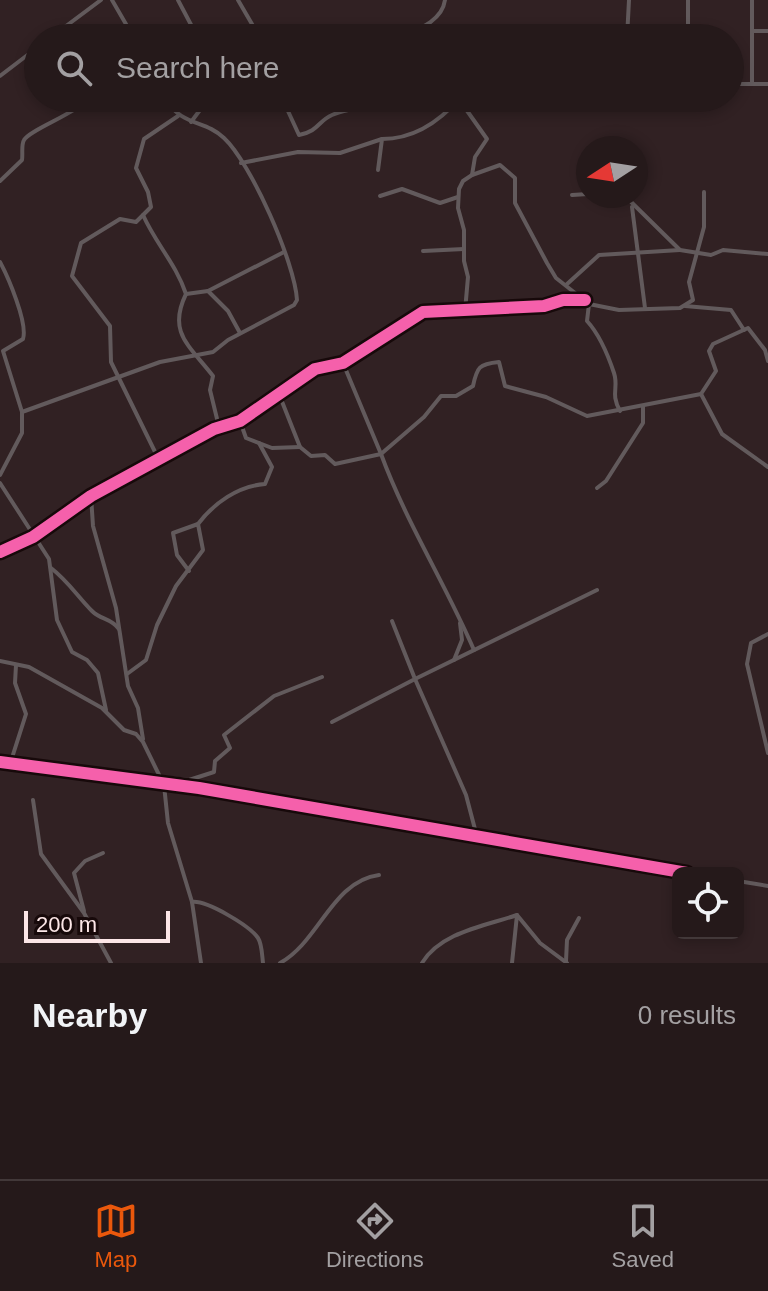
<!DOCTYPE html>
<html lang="en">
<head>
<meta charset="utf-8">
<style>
	:root { --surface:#25191a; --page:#312627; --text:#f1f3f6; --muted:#a3a0a2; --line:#423839; --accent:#ea580c }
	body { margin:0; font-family:Arial,sans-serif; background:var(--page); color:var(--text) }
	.controls { position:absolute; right:24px; bottom:24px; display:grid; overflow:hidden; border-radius:12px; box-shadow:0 4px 12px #0003 }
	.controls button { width:72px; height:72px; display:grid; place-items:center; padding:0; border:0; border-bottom:2px solid var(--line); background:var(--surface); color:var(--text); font:40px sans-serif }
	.compass { position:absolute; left:576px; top:136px; width:72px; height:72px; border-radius:50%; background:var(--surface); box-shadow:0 4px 12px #0003; rotate:258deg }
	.scale { position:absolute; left:24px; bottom:20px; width:146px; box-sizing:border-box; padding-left:8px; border:4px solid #fce6e7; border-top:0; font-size:22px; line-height:28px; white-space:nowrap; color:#fce6e7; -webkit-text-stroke:6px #17090a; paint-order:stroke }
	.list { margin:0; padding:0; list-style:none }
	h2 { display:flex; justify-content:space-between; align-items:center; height:104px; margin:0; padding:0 32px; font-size:34px }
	h2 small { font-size:26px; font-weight:400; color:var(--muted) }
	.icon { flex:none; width:44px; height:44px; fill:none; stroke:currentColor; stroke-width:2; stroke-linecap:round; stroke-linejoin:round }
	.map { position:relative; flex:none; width:768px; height:963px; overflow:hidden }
	.search { position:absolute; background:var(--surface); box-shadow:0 4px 12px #0003; left:24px; right:24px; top:24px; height:88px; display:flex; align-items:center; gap:20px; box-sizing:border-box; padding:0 28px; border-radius:44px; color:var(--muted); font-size:30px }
	.sheet { height:216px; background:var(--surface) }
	nav { display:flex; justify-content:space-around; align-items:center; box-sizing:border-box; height:112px; border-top:2px solid var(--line); background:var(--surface); font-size:22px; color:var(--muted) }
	nav a { display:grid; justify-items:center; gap:4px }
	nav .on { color:var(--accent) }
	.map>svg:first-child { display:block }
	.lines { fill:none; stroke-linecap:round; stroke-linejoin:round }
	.street { stroke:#625a5c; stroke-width:4 }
	.cycleway-casing { stroke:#17090a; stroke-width:17 }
	.cycleway { stroke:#f560ab; stroke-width:12 }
</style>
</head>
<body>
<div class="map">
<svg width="768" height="963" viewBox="0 0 768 963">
	<rect width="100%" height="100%" fill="#312123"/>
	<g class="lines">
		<g class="street">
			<polyline points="112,0 134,38"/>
			<polyline points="178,0 198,38"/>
			<polyline points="238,0 260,38"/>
			<polyline points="752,0 752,84"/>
			<polyline points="752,31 768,31"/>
			<polyline points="50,38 101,0"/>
			<path d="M398,38c18,-8 44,-16 47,-38"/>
			<polyline points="627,38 629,0"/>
			<polyline points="688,38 688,0"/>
			<polyline points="0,76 38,47"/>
			<polyline points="730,84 768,84"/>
			<path d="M282,98l17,37c20,-4 19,-14 33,-20 14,-6 33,-6 43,-17"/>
			<polyline points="458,98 487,139 475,157 472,175"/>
			<polyline points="191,122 209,98"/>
			<polyline points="241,163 298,152 340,153 382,139"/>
			<path d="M378,170l4,-31c33,0 58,-18 78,-41"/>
			<path d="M0,181l22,-21c1,-6 -1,-15 2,-20 5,-10 53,-27 66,-42"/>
			<polyline points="572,195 588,194"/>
			<polyline points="380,196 402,189 440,203 458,197"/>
			<polyline points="625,196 680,250 711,255 723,250 768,254"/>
			<polyline points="632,207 645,308"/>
			<path d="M143,215c13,29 33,49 43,79 -19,39 4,52 27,82l-3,14 9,37"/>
			<polyline points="423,251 464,249"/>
			<path d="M0,262c8,15 28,61 23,77l-20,12 19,61v21l-22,42"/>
			<polyline points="566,285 599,255 680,250"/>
			<polyline points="208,291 284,252"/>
			<polyline points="186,294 208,291 228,311 240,333"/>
			<path d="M589,304l-2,17c12,13 21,34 27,52 5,15 -4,20 6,38"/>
			<polyline points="685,306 731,310 744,330"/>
			<polyline points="465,311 468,277 464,261 464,230 458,208 459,189 463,181 472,175 500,165 515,178 515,203 547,263 556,278 589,304 619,310 680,308 693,300 689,282 704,227 704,192"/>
			<path d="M343,363l38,91 43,-37 17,-21h15l17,-10c4,-19 6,-22 26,-24l6,24 41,11 41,19 114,-22 15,-23 -7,-20 4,-7 35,-16 17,22 3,11"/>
			<path d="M279,394l21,53 11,9 14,-1 10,9 46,-10c25,68 64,129 93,196"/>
			<polyline points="701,394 722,434 768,467"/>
			<path d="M22,412l138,-50 53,-10 15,-12 66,-35 3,-5c-2,-37 -46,-137 -73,-162 -20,-19 -40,-10 -60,-40"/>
			<polyline points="240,421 246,438 272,448 300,447"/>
			<polyline points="159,460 111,362 110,326 72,276 81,243 120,219 136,222 151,207 148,192 136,168 144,139 178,116"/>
			<polyline points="0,483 49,559 57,620 72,652 87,660 98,673 106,710"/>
			<polyline points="597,488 606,481 643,423 643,406"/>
			<polyline points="91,496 93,526 116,608 128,686 138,708 143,739"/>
			<path d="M198,524c16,-21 40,-38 67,-40l7,-17 -13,-24"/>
			<polyline points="0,552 33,537 91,496 214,429 240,421 315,369 343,363 423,312 544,306 563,300 585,300"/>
			<path d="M51,568c17,13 27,29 41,43 9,9 19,7 27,18"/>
			<polyline points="768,634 751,643 747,664 768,753"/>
			<polyline points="454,660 462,640 460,623"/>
			<polyline points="0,661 29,667 102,708 124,730 136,734 143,742 164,785 168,823 192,902 201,963"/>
			<polyline points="127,674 146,660 157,625 176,586 203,550 198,524 173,533 177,555 189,571"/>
			<polyline points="332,722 415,679 392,621"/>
			<polyline points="0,762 199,788 687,873"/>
			<polyline points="10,764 26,714 15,683 16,665"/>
			<polyline points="159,777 189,780 214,772 215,761 230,748 224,735 274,696 322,677"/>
			<polyline points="33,800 41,854 84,913 111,963"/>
			<polyline points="476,833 466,795 415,679 597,590"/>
			<polyline points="738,881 768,886"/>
			<path d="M192,902c14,-2 57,23 66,36 4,6 4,17 5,25"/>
			<polyline points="84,911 74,873 85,861 103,853"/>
			<polyline points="566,961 567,940 579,918"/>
			<path d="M280,963c39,-21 52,-82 99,-88"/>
			<path d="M422,963c19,-31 63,-37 95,-48"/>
			<polyline points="512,963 517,915 540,943 567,963"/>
		</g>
		<defs>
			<g id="cycleway">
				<polyline points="0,552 33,537 91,496 214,429 240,421 315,369 343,363 423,312 544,306 563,300 585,300"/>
				<polyline points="0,762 199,788 687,873"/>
			</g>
		</defs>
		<use href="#cycleway" class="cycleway-casing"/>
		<use href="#cycleway" class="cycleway"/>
	</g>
</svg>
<div class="controls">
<button><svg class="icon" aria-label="locate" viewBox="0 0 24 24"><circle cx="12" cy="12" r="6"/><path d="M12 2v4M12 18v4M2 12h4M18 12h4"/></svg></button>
</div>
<svg class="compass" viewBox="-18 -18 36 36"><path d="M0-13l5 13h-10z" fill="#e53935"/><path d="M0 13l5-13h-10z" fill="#a3a0a2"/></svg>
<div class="scale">200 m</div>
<div class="search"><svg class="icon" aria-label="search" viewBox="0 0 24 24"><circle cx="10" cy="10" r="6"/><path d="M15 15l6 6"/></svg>Search here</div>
</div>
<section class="sheet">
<h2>Nearby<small>0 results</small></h2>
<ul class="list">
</ul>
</section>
<nav>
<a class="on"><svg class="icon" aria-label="map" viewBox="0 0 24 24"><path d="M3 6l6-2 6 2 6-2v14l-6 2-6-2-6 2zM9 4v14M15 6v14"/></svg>Map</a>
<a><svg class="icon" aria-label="directions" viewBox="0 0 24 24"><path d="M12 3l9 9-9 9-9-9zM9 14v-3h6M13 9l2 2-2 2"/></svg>Directions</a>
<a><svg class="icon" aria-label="saved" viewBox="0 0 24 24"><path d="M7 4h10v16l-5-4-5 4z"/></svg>Saved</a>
</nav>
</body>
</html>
